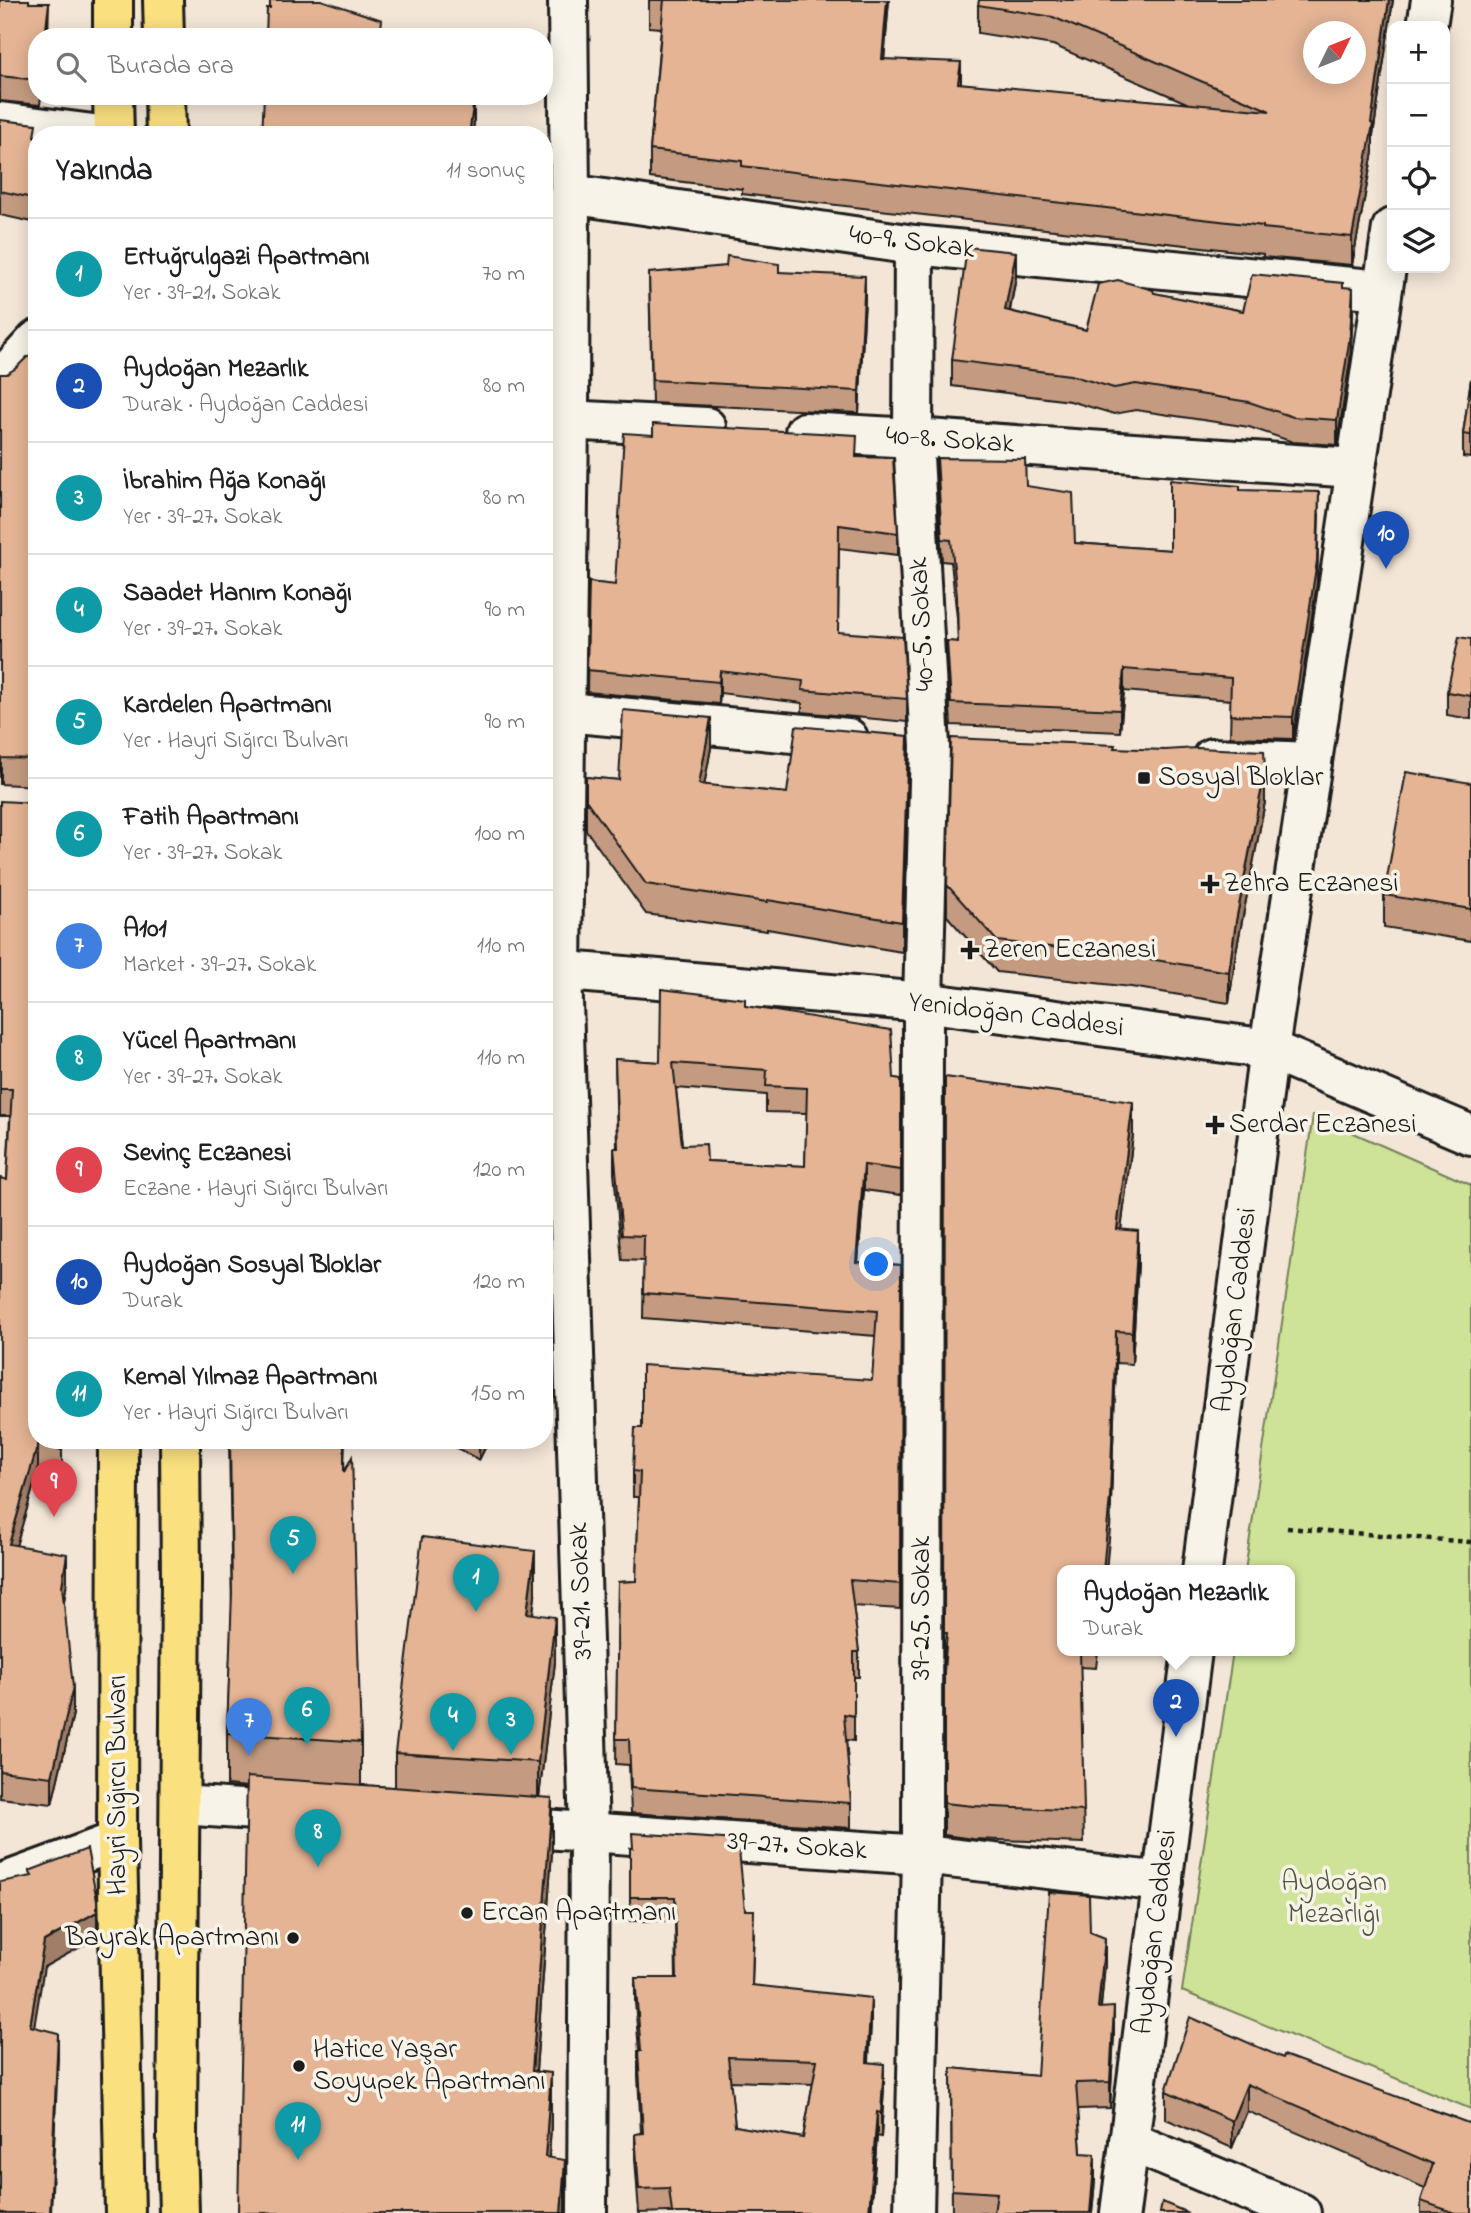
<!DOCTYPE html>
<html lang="tr">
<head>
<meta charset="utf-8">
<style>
	:root { --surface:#fff; --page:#f6f6f6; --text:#202124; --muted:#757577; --line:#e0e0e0; --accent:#1c1c1c }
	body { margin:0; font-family:"Indie Flower",sans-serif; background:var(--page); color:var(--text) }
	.controls { position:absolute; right:21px; top:21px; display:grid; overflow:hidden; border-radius:14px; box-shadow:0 4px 18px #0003 }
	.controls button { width:63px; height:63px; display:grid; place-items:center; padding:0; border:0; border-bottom:2px solid var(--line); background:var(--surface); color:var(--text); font:35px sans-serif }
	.compass { position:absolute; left:1303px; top:21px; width:63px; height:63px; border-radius:50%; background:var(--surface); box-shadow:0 4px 18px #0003; rotate:47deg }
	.you { position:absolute; left:877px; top:1265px; width:24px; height:24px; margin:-18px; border:5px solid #fff; border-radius:50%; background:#1a73e8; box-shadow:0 0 0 10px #1a73e833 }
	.badge { display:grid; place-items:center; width:46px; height:46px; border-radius:50%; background:var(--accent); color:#fff; font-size:23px; font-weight:700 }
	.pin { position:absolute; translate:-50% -58px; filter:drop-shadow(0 2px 4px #0008) }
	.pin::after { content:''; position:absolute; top:37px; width:24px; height:21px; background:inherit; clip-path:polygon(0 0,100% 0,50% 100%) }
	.popup { position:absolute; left:1057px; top:1565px; width:238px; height:91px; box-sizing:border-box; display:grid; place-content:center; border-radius:14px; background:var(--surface); filter:drop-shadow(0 2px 5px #0005); font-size:23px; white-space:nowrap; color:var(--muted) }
	.popup b { font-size:26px; color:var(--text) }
	.popup::after { content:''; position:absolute; left:50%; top:100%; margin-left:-14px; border:14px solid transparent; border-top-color:var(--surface) }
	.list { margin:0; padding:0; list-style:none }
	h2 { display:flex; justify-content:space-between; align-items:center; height:91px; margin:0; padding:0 28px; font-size:30px }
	h2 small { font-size:23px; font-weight:400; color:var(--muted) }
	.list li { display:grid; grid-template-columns:46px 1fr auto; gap:21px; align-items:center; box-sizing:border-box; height:112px; padding:0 28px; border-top:2px solid var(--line) }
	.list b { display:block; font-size:26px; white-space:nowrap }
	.list p { margin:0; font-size:23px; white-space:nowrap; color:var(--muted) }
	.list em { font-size:23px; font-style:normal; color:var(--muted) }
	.icon { flex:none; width:38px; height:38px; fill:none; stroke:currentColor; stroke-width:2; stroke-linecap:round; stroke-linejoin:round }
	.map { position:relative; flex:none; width:1471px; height:2213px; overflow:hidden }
	.search { position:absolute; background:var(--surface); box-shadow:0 4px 18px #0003; left:28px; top:28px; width:525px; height:77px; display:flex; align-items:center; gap:18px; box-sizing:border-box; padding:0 24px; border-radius:28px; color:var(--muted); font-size:26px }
	.panel { position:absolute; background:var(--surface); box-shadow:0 4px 18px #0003; left:28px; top:126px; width:525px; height:1323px; border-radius:28px }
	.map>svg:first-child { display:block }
	.green { fill:#cee397; stroke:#75805a; stroke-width:2 }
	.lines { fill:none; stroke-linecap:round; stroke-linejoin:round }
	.minor-casing { stroke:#1c1c1c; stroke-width:44 }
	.major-casing { stroke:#1c1c1c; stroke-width:44 }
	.path { stroke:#1c1c1c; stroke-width:4.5; stroke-dasharray:5 5; stroke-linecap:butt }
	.minor { stroke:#f7f3e8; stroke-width:38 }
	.major { stroke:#fbe080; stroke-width:38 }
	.wall { fill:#c49b80; stroke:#1c1c1c; stroke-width:2; fill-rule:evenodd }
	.shaded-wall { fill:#a07e68; stroke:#1c1c1c; stroke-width:2 }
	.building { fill:#e4b495; stroke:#1c1c1c; stroke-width:2; fill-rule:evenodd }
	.poi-dot { fill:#1c1c1c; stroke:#f7f3e8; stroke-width:2.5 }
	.labels { text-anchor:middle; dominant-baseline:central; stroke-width:7; stroke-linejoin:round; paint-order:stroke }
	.street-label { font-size:28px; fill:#1c1c1c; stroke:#f7f3e8 }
	.poi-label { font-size:28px; fill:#1c1c1c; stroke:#f7f3e8; text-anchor:start }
	.park-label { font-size:28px; fill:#515841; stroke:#f7f3e8 }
</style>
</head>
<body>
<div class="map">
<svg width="1471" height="2213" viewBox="0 0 1471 2213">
	<rect width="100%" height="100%" fill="#f3e6d7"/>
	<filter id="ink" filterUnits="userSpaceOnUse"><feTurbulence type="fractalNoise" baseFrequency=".0143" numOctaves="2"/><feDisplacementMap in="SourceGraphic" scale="14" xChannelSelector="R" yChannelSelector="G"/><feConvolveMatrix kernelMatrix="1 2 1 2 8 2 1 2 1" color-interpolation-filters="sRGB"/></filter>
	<g filter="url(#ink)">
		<polygon class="green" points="1313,1115 1471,1185 1471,2109 1182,1991 1233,1651 1290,1651 1290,1571 1245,1571"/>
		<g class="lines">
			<defs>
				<g id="minor">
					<polyline points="568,0 570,194 569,421 562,970 589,1832 587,2213"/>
					<polyline points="1427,26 1431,0"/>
					<polyline points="0,122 101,135"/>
					<polyline points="570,194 914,245 1382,290"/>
					<polyline points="0,380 37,340"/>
					<polyline points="544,419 706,427"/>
					<polyline points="805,432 913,438 1355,468"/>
					<polyline points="565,712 848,738"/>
					<polyline points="1212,758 1312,762"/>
					<polyline points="544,969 923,1002 1269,1049 1471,1135"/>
					<polyline points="1202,1571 1269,1049 1392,228"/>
					<polyline points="180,1805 299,1813"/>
					<polyline points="499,1826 922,1855 1163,1882"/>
					<polyline points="0,1884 117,1841"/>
					<polyline points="1129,2141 1301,2213"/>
					<polyline points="914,2213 922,1855 923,1002 930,746 913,438 914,245"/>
					<polyline points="1120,2213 1192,1651"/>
				</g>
				<g id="major">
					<polyline points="113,0 113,37"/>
					<polyline points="163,0 164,37"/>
					<polyline points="113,96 114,135"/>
					<polyline points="165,96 166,135"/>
					<polyline points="118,1440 117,1841 125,2213"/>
					<polyline points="179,2213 177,2138 181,1581 180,1440"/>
				</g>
			</defs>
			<use href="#minor" class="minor-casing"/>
			<use href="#major" class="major-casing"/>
			<polyline class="path" points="1287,1528 1471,1542"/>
			<use href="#minor" class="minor"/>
			<use href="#major" class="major"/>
		</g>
		<g class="wall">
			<polygon points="0,0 31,3 49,27 48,37 37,37 37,96 41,96 40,105 0,101"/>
			<polygon points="649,0 889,0 884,59 961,84 1189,104 1053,45 978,33 978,5 1393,0 1373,135 1373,152 1352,265 1263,257 1263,254 742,194 742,189 650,178 650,150 661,28 649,27"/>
			<polygon points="0,120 37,137 37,223 0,215"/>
			<polygon points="779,272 865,298 859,413 652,403 649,273"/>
			<polygon points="1016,277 1010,311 1086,330 1154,293 1243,311 1343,287 1353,313 1350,361 1337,445 1293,442 1249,427 1136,410 1114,414 1070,401 952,386 952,360"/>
			<polygon points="37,356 37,786 0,784 7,374"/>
			<polygon points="1471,379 1471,458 1463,457 1463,434"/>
			<polygon points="544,419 547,419 546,515 544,515"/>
			<polygon points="857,457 898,533 898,555 839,548 838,632 907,699 907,722 802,712 802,703 720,693 719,704 587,692 589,582 615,585"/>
			<polygon points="937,458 1026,486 1075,543 1170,550 1240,490 1319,514 1317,583 1293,739 1230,737 1231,700 1124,691 1120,732 951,725 947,663 947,641 958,642 957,618 951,562 942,561 937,480"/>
			<polygon points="1471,639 1471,719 1447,715 1447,692"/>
			<polygon points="711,748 704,785 787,793 908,766 902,952 767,929 767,931 646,914 586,830 586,777 619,780"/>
			<polygon points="1115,748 1265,802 1236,952 1229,1003 1131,987 997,972 947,916 947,885"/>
			<polygon points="1471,783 1471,941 1384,927 1384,895"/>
			<polygon points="0,801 37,1440 62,1440 62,1477 38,1471 16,1545 67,1581 64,1602 73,1714 52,1804 0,1798 0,1178 7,1180 10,1116 0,1116"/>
			<path d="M745,1006l149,72 7,1v116l-37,-5 -6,72 43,3 -1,344 -47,-3 6,46v25h-5v64l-8,-1 5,63v25l-220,-15 -2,-48 -13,-1 2,-182 18,-1 3,-84h-6v-26l9,-43 230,-48 4,-44 -233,-18 1,-57 -22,-1 -8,-87v-25h3l-2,-89 45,3zM676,1088l90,7v17l41,1 -2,53 -98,-5 -25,-16z"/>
			<polygon points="1133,1135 1121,1230 1138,1263 1132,1364 1116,1363 1110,1529 1062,1651 1098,1651 1096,1668 1080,1667 1084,1843 973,1839 944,1835 944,1633"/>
			<polygon points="229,1440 345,1440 344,1471 361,1742 361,1785 395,1787 395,1753 535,1596 533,1614 555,1662 539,1797 552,1852 536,2071 551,2127 549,2158 565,2213 247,1787 227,1785 227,1733 232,1609"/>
			<polygon points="442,1440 489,1440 479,1460"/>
			<path d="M630,1848l115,62 9,24 -2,51 119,37 -2,40 15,26 -3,49 -4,-1 -6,77h-202v-1l-30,1 -4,-55v-24l6,-1 -3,-57v-25h1l-4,-49v-24h41l-1,-57h-45zM730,2081l83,3 -10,54 -68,-12z"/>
			<polygon points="1090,1932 1105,1964 1101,2008 1114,2033 1110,2108 1078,2109 1081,2153 1095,2180 1092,2213 952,2213 951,2068 1037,2076"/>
			<polygon points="1283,2058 1454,2117 1471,2213 1421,2213 1421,2201 1425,2188 1247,2111 1232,2148 1166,2119 1166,2091"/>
		</g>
		<g class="shaded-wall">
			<polygon points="887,0 889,0 882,87 882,59"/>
			<polygon points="1389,0 1393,0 1373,135 1373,152 1352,265 1352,237 1371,123"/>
			<polygon points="49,3 48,37 45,37"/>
			<polygon points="961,62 961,90 958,83"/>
			<polygon points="474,99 474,125 472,135 469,135"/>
			<polygon points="1016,252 1016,277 1005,335 1005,310"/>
			<polygon points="865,276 865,298 859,413 859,391"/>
			<polygon points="1353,288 1353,313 1350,361 1337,445 1337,420"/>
			<polygon points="1319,492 1317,583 1293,739 1293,717"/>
			<polygon points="1124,669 1124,691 1120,732 1120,710"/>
			<polygon points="720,671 720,693 719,704 719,682"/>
			<polygon points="711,718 711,748 699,814 699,784"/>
			<polygon points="908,736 908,766 902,952 902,922"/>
			<polygon points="1,757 1,784 0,784 0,758"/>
			<polygon points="1265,771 1265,802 1236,952 1229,1003 1229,972 1236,921"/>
			<polygon points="1133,1102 1133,1135 1117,1262 1117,1229"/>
			<polygon points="864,1165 864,1190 856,1287 856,1262"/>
			<polygon points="1138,1231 1138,1263 1132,1364 1132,1332"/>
			<polygon points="1116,1331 1116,1363 1110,1529 1106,1571 1103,1571"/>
			<polygon points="479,1440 489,1440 479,1460"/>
			<polygon points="38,1444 38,1471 9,1570 9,1544"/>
			<polygon points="535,1551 535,1596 527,1658 527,1613"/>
			<polygon points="67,1554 67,1581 62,1613 62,1586"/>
			<polygon points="555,1617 555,1662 538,1807 538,1762"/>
			<polygon points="73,1687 73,1714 52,1804 52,1777"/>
			<polygon points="552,1798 552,1852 532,2125 532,2071"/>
			<polygon points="97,1912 97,1938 44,1967 30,2052 30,2026 44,1941"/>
			<polygon points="1105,1938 1105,1964 1098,2034 1098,2008"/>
			<polygon points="871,1998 871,2022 867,2086 867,2062"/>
			<polygon points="1114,2007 1114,2033 1110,2108 1110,2082"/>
			<polygon points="58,2033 58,2059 51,2213 50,2213"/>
			<polygon points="884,2064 884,2088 881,2137 881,2113"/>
			<polygon points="551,2073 551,2127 545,2212 545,2157"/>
			<polygon points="1247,2084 1247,2111 1232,2148 1232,2121"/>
			<polygon points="877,2112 877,2136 871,2213 869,2213"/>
			<polygon points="1095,2154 1095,2180 1092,2213 1090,2213"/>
			<polygon points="565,2160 565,2213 561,2213"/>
		</g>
		<g class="building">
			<polygon points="0,0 29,0 29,3 49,3 45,37 37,37 37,80 0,76"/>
			<polygon points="270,0 321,0 382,20 380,37 266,37 267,8 270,8"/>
			<path d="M664,0h223l-5,59 79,3 -3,21 312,28 -217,-94 -75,-12 1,-5h410l-18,123 2,1 -21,113 -89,-9v-2l-521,-60v-5l-92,-11zM1313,32h42v42h-42z"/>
			<polygon points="264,96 452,96 474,99 469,135 262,135"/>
			<polygon points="0,120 36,124 34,137 37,137 37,199 0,191"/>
			<polygon points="967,247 1016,252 1005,310 1086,330 1098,284 1118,280 1153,290 1154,293 1243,311 1252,274 1343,283 1343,287 1353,288 1350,336 1337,420 1293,417 1249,402 1136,384 1114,388 1070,375 952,360"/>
			<polygon points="727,256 779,264 779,272 865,276 859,391 652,380 649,273 726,266"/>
			<polygon points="37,356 37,759 0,758 0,374 7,374 16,368 27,357"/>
			<polygon points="1471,379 1471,435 1463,434"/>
			<polygon points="544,419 547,419 546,489 544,489"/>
			<polygon points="653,424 857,435 856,457 893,458 898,533 839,525 838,632 903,637 907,699 802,690 803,681 720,671 719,682 587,670 589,582 615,585 624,433 653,435"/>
			<polygon points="937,458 1025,459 1026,486 1073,493 1075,543 1170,550 1170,480 1240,486 1240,490 1319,492 1317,561 1293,717 1230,715 1231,678 1124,669 1120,710 951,703 947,641 958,642 957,596 951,540 942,539"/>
			<polygon points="1459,637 1471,639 1471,696 1447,692"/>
			<polygon points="623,710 711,718 699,784 787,793 796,726 908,736 902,922 767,900 767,902 646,884 586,800 586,777 619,780"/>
			<polygon points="951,738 1115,745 1114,748 1165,750 1197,748 1264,751 1265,771 1236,921 1229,972 1131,956 997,941 947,885"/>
			<polygon points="1406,772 1471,783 1471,909 1384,895"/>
			<polygon points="0,801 37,803 37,1440 62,1440 62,1450 38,1444 9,1544 67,1554 62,1586 73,1687 52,1777 0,1771 0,1178 7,1180 12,1089 0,1089"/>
			<path d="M661,989l84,10v7l146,24 3,48 7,1v91l-37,-5 -8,97 45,3 -1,319 -50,-4 9,72h-5v64l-10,-2 7,89 -220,-15 -2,-49h-13l2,-157 18,-1 4,-109 -7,-1 2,-43h7v-63l230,15 5,-69 -234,-18 1,-57 -22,-1 -8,-87h4l-3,-89 45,3zM673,1063l94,7 -1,16 41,2 -2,78 -98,-5 -1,-17 -24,1z"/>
			<polygon points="945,1077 1133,1102 1117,1229 1138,1231 1132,1332 1116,1331 1110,1497 1103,1571 1062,1571 1062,1651 1080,1651 1084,1811 973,1806 944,1803 944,1672 947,1633 944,1633"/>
			<polygon points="230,1440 344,1440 344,1472 352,1457 361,1742 227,1733 232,1593"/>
			<polygon points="422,1537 535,1551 527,1613 555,1617 538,1762 395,1753"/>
			<polygon points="247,1777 552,1798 532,2071 551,2073 545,2157 565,2160 561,2213 238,2213"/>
			<path d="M632,1833l106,7 7,70h9l-2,75 119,13 -4,64 17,2 -3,49 -4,-1 -8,101h-197l-3,-25 -30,1 -4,-55 8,-1 -5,-82h3l-6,-73h42l-2,-81h-45v-49h3zM728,2057l89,3 -14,78 -68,-12z"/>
			<polygon points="87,1849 97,1900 97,1912 44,1941 30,2026 58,2033 50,2213 0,2213 0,1882 32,1876 29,1871"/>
			<polygon points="1049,1892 1089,1895 1090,1932 1105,1938 1098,2008 1114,2007 1110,2082 1076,2083 1081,2153 1095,2154 1090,2213 994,2213 997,2193 952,2190 951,2068 1037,2076"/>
			<polygon points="1190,2017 1283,2058 1284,2055 1471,2124 1471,2213 1455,2213 1421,2201 1433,2164 1247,2084 1232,2121 1166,2091"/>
			<polygon points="1162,2202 1188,2213 1160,2213"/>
		</g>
	</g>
	<g class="poi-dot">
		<rect x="1137" y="771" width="14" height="14" rx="3.5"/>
		<path d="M1206.5 873.5h7v7h7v7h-7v7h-7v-7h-7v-7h7z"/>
		<path d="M966.5 939.5h7v7h7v7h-7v7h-7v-7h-7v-7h7z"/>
		<path d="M1211.5 1114.5h7v7h7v7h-7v7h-7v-7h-7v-7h7z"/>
		<circle cx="467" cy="1913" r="7"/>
		<circle cx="293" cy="1938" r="7"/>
		<circle cx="299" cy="2066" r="7"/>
	</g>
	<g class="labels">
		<g class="street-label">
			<text transform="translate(912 243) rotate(7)">40-9. Sokak</text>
			<text transform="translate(950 441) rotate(4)">40-8. Sokak</text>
			<text transform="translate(923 624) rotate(-93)">40-5. Sokak</text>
			<text transform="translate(1016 1016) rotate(7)">Yenidoğan Caddesi</text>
			<text transform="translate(1236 1310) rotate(-83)">Aydoğan Caddesi</text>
			<text transform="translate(582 1591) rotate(-92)">39-21. Sokak</text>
			<text transform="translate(922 1608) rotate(-90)">39-25. Sokak</text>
			<text transform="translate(118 1785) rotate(-90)">Hayri Sığırcı Bulvarı</text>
			<text transform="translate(797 1847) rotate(4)">39-27. Sokak</text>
			<text transform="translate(1156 1932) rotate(-83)">Aydoğan Caddesi</text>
		</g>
		<g class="poi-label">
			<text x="1158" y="778">Sosyal Bloklar</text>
			<text x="1224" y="884">Zehra Eczanesi</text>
			<text x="984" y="950">Zeren Eczanesi</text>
			<text x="1229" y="1125">Serdar Eczanesi</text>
			<text x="481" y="1913">Ercan Apartmanı</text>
			<text x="279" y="1938" text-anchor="end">Bayrak Apartmanı</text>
			<text x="313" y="2050">Hatice Yaşar<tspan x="313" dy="32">Soyupek Apartmanı</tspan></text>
		</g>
		<g class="park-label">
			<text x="1334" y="1883">Aydoğan<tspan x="1334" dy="32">Mezarlığı</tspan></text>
		</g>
	</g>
</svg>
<div class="controls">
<button>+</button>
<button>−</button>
<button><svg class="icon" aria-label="locate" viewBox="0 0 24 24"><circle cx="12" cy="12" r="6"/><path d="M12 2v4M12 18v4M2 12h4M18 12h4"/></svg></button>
<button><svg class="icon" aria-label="layers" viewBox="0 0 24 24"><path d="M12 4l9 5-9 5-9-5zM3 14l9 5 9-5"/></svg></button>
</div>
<svg class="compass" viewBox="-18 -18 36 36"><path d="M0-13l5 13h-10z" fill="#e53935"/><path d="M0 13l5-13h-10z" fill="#757577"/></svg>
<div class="you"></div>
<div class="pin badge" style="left:476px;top:1612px;background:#0f9aa8">1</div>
<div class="pin badge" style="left:1176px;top:1737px;background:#1a4fb4">2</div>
<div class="popup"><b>Aydoğan Mezarlık</b>Durak</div>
<div class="pin badge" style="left:511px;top:1755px;background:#0f9aa8">3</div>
<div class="pin badge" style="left:453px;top:1751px;background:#0f9aa8">4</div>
<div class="pin badge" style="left:293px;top:1574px;background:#0f9aa8">5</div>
<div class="pin badge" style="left:307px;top:1745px;background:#0f9aa8">6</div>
<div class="pin badge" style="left:249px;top:1756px;background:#3f7fe0">7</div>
<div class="pin badge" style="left:318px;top:1867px;background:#0f9aa8">8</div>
<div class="pin badge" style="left:54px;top:1517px;background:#e0444e">9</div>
<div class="pin badge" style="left:1386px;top:569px;background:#1a4fb4">10</div>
<div class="pin badge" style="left:298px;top:2160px;background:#0f9aa8">11</div>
<div class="search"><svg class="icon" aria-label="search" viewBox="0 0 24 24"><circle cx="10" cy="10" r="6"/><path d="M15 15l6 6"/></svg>Burada ara</div>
<section class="panel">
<h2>Yakında<small>11 sonuç</small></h2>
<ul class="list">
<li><span class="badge" style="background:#0f9aa8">1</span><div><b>Ertuğrulgazi Apartmanı</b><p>Yer · 39-21. Sokak</p></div><em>70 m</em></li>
<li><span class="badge" style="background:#1a4fb4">2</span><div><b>Aydoğan Mezarlık</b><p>Durak · Aydoğan Caddesi</p></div><em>80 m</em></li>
<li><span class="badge" style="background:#0f9aa8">3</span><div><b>İbrahim Ağa Konağı</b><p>Yer · 39-27. Sokak</p></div><em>80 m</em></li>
<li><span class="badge" style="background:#0f9aa8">4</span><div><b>Saadet Hanım Konağı</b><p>Yer · 39-27. Sokak</p></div><em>90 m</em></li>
<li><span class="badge" style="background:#0f9aa8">5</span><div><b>Kardelen Apartmanı</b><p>Yer · Hayri Sığırcı Bulvarı</p></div><em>90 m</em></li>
<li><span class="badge" style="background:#0f9aa8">6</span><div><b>Fatih Apartmanı</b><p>Yer · 39-27. Sokak</p></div><em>100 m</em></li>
<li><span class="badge" style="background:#3f7fe0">7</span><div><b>A101</b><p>Market · 39-27. Sokak</p></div><em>110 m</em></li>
<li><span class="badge" style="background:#0f9aa8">8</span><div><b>Yücel Apartmanı</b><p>Yer · 39-27. Sokak</p></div><em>110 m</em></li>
<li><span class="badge" style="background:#e0444e">9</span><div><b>Sevinç Eczanesi</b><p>Eczane · Hayri Sığırcı Bulvarı</p></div><em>120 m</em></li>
<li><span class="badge" style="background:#1a4fb4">10</span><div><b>Aydoğan Sosyal Bloklar</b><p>Durak</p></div><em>120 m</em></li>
<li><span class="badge" style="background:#0f9aa8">11</span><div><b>Kemal Yılmaz Apartmanı</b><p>Yer · Hayri Sığırcı Bulvarı</p></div><em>150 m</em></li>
</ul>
</section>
</div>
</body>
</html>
